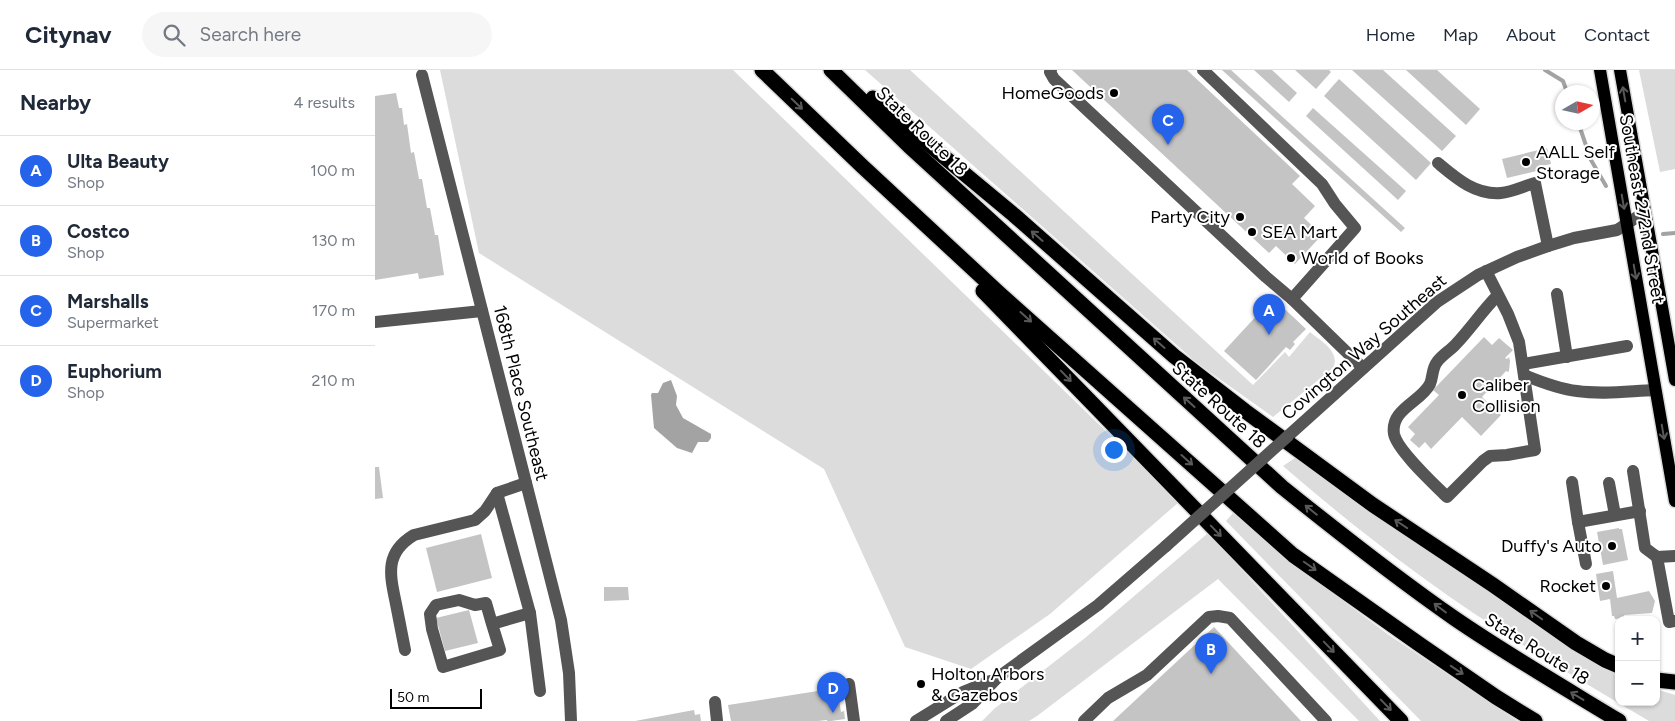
<!DOCTYPE html>
<html lang="en">
<head>
<meta charset="utf-8">
<style>
	:root { --surface:#fff; --page:#f6f6f7; --text:#1f2937; --muted:#747a83; --line:#e0e1e3; --accent:#2563eb }
	body { margin:0; font-family:Figtree,sans-serif; background:var(--page); color:var(--text) }
	.controls { position:absolute; right:15px; bottom:15px; display:grid; overflow:hidden; border-radius:10px; box-shadow:0 1px 4px #0004 }
	.controls button { width:45px; height:45px; display:grid; place-items:center; padding:0; border:0; border-bottom:1px solid var(--line); background:var(--surface); color:var(--text); font:25px sans-serif }
	.compass { position:absolute; left:1180px; top:15px; width:45px; height:45px; border-radius:50%; background:var(--surface); box-shadow:0 1px 4px #0004; rotate:81deg }
	.scale { position:absolute; left:15px; bottom:12px; width:92px; box-sizing:border-box; padding-left:5px; border:2px solid #000; border-top:0; font-size:14px; line-height:18px; white-space:nowrap; color:#000; -webkit-text-stroke:4px #fff; paint-order:stroke }
	.you { position:absolute; left:738px; top:379px; width:18px; height:18px; margin:-12px; border:4px solid #fff; border-radius:50%; background:#1a73e8; box-shadow:0 0 0 8px #1a73e833 }
	.badge { display:grid; place-items:center; width:32px; height:32px; border-radius:50%; background:var(--accent); color:#fff; font-size:16px; font-weight:700 }
	.pin { position:absolute; translate:-50% -41px; filter:drop-shadow(0 1px 2px #0008) }
	.pin::after { content:''; position:absolute; top:26px; width:18px; height:15px; background:inherit; clip-path:polygon(0 0,100% 0,50% 100%) }
	.list { margin:0; padding:0; list-style:none }
	h2 { display:flex; justify-content:space-between; align-items:center; height:65px; margin:0; padding:0 20px; font-size:21px }
	h2 small { font-size:16px; font-weight:400; color:var(--muted) }
	.list li { display:grid; grid-template-columns:32px 1fr auto; gap:15px; align-items:center; box-sizing:border-box; height:70px; padding:0 20px; border-top:1px solid var(--line) }
	.list b { display:block; font-size:19px; white-space:nowrap }
	.list p { margin:0; font-size:16px; white-space:nowrap; color:var(--muted) }
	.list em { font-size:16px; font-style:normal; color:var(--muted) }
	.icon { flex:none; width:28px; height:28px; fill:none; stroke:currentColor; stroke-width:2; stroke-linecap:round; stroke-linejoin:round }
	.map { position:relative; flex:none; width:1300px; height:651px; overflow:hidden }
	header { display:flex; align-items:center; gap:30px; box-sizing:border-box; height:70px; padding:0 25px; background:var(--surface); border-bottom:1px solid var(--line) }
	header strong { font-size:24px }
	nav { display:flex; gap:28px; margin-inline-start:auto; font-size:18px }
	.search { width:350px; height:45px; background:var(--page); display:flex; align-items:center; gap:12px; box-sizing:border-box; padding:0 18px; border-radius:28px; color:var(--muted); font-size:19px }
	main { display:flex }
	aside { flex:1; background:var(--surface) }
	.map>svg:first-child { display:block }
	.green { fill:#dcdcdc }
	.water { fill:#a3a3a3 }
	.lines { fill:none; stroke-linecap:round; stroke-linejoin:round }
	.stream { stroke:#a3a3a3; stroke-width:4 }
	.building { fill:#c4c4c4 }
	.major-casing { stroke:#dbdbdb; stroke-width:15 }
	.highway-casing { stroke:#dbdbdb; stroke-width:18 }
	.minor { stroke:#555; stroke-width:12 }
	.major { stroke:#000; stroke-width:12 }
	.highway { stroke:#000; stroke-width:15 }
	.minor-bridge { stroke:#555; stroke-width:12 }
	.oneway { stroke:#595959 }
	.poi-dot { fill:#000; stroke:#fff; stroke-width:2 }
	.labels { text-anchor:middle; dominant-baseline:central; stroke-width:4; stroke-linejoin:round; paint-order:stroke }
	.poi-label { font-size:18px; fill:#000; stroke:#fff; text-anchor:start }
	.street-label { font-size:18px; fill:#000; stroke:#fff }
</style>
</head>
<body>
<header>
<strong>Citynav</strong>
<div class="search"><svg class="icon" aria-label="search" viewBox="0 0 24 24"><circle cx="10" cy="10" r="6"/><path d="M15 15l6 6"/></svg>Search here</div>
<nav><a>Home</a><a>Map</a><a>About</a><a>Contact</a></nav>
</header>
<main>
<aside>
<h2>Nearby<small>4 results</small></h2>
<ul class="list">
<li><span class="badge">A</span><div><b>Ulta Beauty</b><p>Shop</p></div><em>100 m</em></li>
<li><span class="badge">B</span><div><b>Costco</b><p>Shop</p></div><em>130 m</em></li>
<li><span class="badge">C</span><div><b>Marshalls</b><p>Supermarket</p></div><em>170 m</em></li>
<li><span class="badge">D</span><div><b>Euphorium</b><p>Shop</p></div><em>210 m</em></li>
</ul>
</aside>
<div class="map">
<svg width="1300" height="651" viewBox="0 0 1300 651">
	<rect width="100%" height="100%" fill="#fff"/>
	<g class="green">
		<polygon points="65,0 358,0 804,432 675,544 596,599 530,577 449,399 104,183"/>
		<path d="M490,0h45l343,315 32,-33 4,5 21,-25c11,9 31,20 23,36l-60,49 -76,-54z"/>
		<polygon points="1264,0 1300,0 1300,99 1285,102"/>
		<path d="M920,388l319,216 5,2v26h37v-13l19,6v26h-26c-77,-46 -155,-91 -227,-144 -48,-35 -94,-72 -139,-111z"/>
		<polygon points="858,443 953,520 1014,565 1142,651 1046,651 851,451"/>
		<polygon points="833,463 1005,651 984,651 843,509 662,646 654,651 607,651 619,639 710,568"/>
	</g>
	<polygon class="water" points="296,310 302,326 301,335 308,348 336,364 336,368 333,372 323,372 317,383 302,378 279,358 276,325 277,323 283,323 288,313"/>
	<g class="lines">
		<g class="stream">
			<polyline points="1170,0 1188,11 1192,22"/>
			<polyline points="1203,52 1216,90 1231,116"/>
			<polyline points="1288,164 1300,163"/>
		</g>
	</g>
	<g class="building">
		<polygon points="697,0 812,0 925,106 917,114 940,136 929,148 947,165 920,194 901,176 894,183"/>
		<polygon points="847,0 856,0 1030,158 1026,162"/>
		<polygon points="879,0 897,0 922,23 914,32"/>
		<polygon points="920,0 954,0 956,2 941,19"/>
		<polygon points="977,0 1008,0 1081,66 1067,81"/>
		<polygon points="1031,0 1062,0 1105,39 1091,55"/>
		<polygon points="964,9 1056,93 1041,110 949,26"/>
		<polygon points="21,23 24,38 27,38 29,55 32,54 36,83 39,82 44,109 47,109 52,138 55,138 60,165 63,165 69,205 44,209 43,203 0,210 0,26"/>
		<polygon points="938,38 1031,121 1023,130 931,46"/>
		<polygon points="1172,78 1176,94 1162,97 1162,101 1132,108 1127,89"/>
		<polygon points="898,228 931,259 918,272 920,274 915,280 911,277 881,310 849,281"/>
		<polygon points="1109,267 1117,275 1124,268 1138,280 1130,288 1132,289 1134,287 1135,291 1134,301 1133,302 1131,301 1107,327 1126,345 1106,366 1087,347 1056,379 1050,372 1044,378 1035,370 1040,364 1033,357 1064,325 1058,320"/>
		<polygon points="0,397 4,397 8,428 0,429"/>
		<polygon points="1244,458 1244,459 1247,459 1253,490 1228,495 1222,462"/>
		<polygon points="106,464 117,508 62,522 51,478"/>
		<polygon points="1238,501 1242,528 1274,521 1280,531 1277,543 1249,545 1250,548 1240,549 1239,546 1237,546 1235,529 1225,531 1221,504"/>
		<polygon points="229,517 253,517 254,530 229,531"/>
		<polygon points="94,540 103,573 70,581 61,548"/>
		<polygon points="839,557 926,651 738,651"/>
		<polygon points="462,618 466,642 469,641 470,649 456,651 452,651 452,650 443,651 356,651 353,635"/>
		<polygon points="319,640 320,645 325,644 326,651 260,651"/>
	</g>
	<g class="lines">
		<defs>
			<g id="major">
				<polyline points="1225,0 1300,431"/>
				<polyline points="1245,0 1300,310"/>
			</g>
			<g id="highway">
				<polyline points="387,0 487,96 625,224 918,485 1044,574 1121,627 1160,651"/>
				<path d="M456,0l78,76 373,341c56,45 113,90 172,131 54,37 109,69 165,103"/>
				<polyline points="498,28 639,145 799,286 870,341 998,435 1118,515 1201,573 1230,590 1244,596"/>
				<polyline points="608,221 1026,651"/>
				<polyline points="1281,610 1300,612"/>
			</g>
		</defs>
		<use href="#major" class="major-casing"/>
		<use href="#highway" class="highway-casing"/>
		<g class="minor">
			<polyline points="676,0 675,2 679,9 891,207 917,229 980,158 960,134 947,114 828,0"/>
			<polyline points="47,5 186,550 194,603 196,651"/>
			<path d="M1063,93c18,15 37,32 63,30 11,-1 23,-7 34,-10l13,63"/>
			<path d="M1111,201l22,43 11,28 16,108 -28,5 -17,1 -7,5 -36,36c-13,-13 -50,-47 -53,-63 -4,-25 27,-32 36,-50 3,-7 2,-16 7,-22 5,-7 14,-12 19,-18 15,-16 27,-34 42,-49"/>
			<polyline points="1182,224 1192,287"/>
			<polyline points="917,229 988,298"/>
			<polyline points="0,252 107,241"/>
			<polyline points="1148,294 1252,276"/>
			<path d="M1149,305c17,7 35,14 53,16 26,4 52,0 78,-1"/>
			<polyline points="913,366 1062,232 1103,205 1142,187 1173,176 1199,168 1242,160 1270,142"/>
			<polyline points="1258,401 1270,478 1282,487 1300,486"/>
			<polyline points="1197,412 1203,452 1265,441"/>
			<polyline points="1234,413 1240,445"/>
			<polyline points="122,423 155,543 165,621"/>
			<polyline points="1203,452 1211,494"/>
			<polyline points="1282,487 1294,552 1300,551"/>
			<polyline points="117,554 111,533 100,535 84,530 61,535 55,544 57,559 68,597 125,580 117,554 155,543"/>
			<path d="M30,580c-3,-16 -6,-31 -9,-46 -6,-29 -12,-51 18,-69l61,-15 10,-9 12,-18 29,-10"/>
			<polyline points="474,614 479,651"/>
			<polyline points="340,632 342,651"/>
			<polyline points="541,651 588,622 615,611"/>
			<polyline points="571,651 597,634 622,608 723,535 791,476"/>
			<polyline points="709,651 733,628 772,605 834,547 843,546 855,548 951,651"/>
		</g>
		<use href="#major" class="major"/>
		<use href="#highway" class="highway"/>
		<polyline class="minor-bridge" points="791,476 913,366"/>
	</g>
	<defs><path id="oneway-shaft" d="M-6 0H5M1.5-3L5.5 0L1.5 3" fill="none" stroke-width="1.6" stroke-linecap="round" stroke-linejoin="round" transform="scale(1.25)"/></defs>
	<g class="oneway">
		<use href="#oneway-shaft" transform="translate(1249 24) rotate(-100)"/>
		<use href="#oneway-shaft" transform="translate(422 34) rotate(44)"/>
		<use href="#oneway-shaft" transform="translate(1248 132) rotate(80)"/>
		<use href="#oneway-shaft" transform="translate(662 166) rotate(-139)"/>
		<use href="#oneway-shaft" transform="translate(1260 202) rotate(80)"/>
		<use href="#oneway-shaft" transform="translate(651 247) rotate(42)"/>
		<use href="#oneway-shaft" transform="translate(784 273) rotate(-139)"/>
		<use href="#oneway-shaft" transform="translate(691 306) rotate(46)"/>
		<use href="#oneway-shaft" transform="translate(814 332) rotate(-138)"/>
		<use href="#oneway-shaft" transform="translate(1288 362) rotate(80)"/>
		<use href="#oneway-shaft" transform="translate(812 390) rotate(42)"/>
		<use href="#oneway-shaft" transform="translate(936 440) rotate(-141)"/>
		<use href="#oneway-shaft" transform="translate(1026 454) rotate(-146)"/>
		<use href="#oneway-shaft" transform="translate(841 461) rotate(46)"/>
		<use href="#oneway-shaft" transform="translate(935 496) rotate(35)"/>
		<use href="#oneway-shaft" transform="translate(1065 538) rotate(-143)"/>
		<use href="#oneway-shaft" transform="translate(1161 545) rotate(-145)"/>
		<use href="#oneway-shaft" transform="translate(954 577) rotate(46)"/>
		<use href="#oneway-shaft" transform="translate(1082 600) rotate(34)"/>
		<use href="#oneway-shaft" transform="translate(1202 626) rotate(-149)"/>
		<use href="#oneway-shaft" transform="translate(1011 635) rotate(46)"/>
	</g>
	<g class="poi-dot">
		<circle cx="739" cy="23" r="5"/>
		<circle cx="1151" cy="92" r="5"/>
		<circle cx="865" cy="147" r="5"/>
		<circle cx="877" cy="162" r="5"/>
		<circle cx="916" cy="188" r="5"/>
		<circle cx="1087" cy="325" r="5"/>
		<circle cx="1237" cy="476" r="5"/>
		<circle cx="1231" cy="516" r="5"/>
		<circle cx="546" cy="614" r="5"/>
	</g>
	<g class="labels">
		<g class="poi-label">
			<text x="729" y="23" text-anchor="end">HomeGoods</text>
			<text x="1161" y="82">AALL Self<tspan x="1161" dy="21">Storage</tspan></text>
			<text x="855" y="147" text-anchor="end">Party City</text>
			<text x="887" y="162">SEA Mart</text>
			<text x="926" y="188">World of Books</text>
			<text x="1097" y="315">Caliber<tspan x="1097" dy="21">Collision</tspan></text>
			<text x="1227" y="476" text-anchor="end">Duffy's Auto</text>
			<text x="1221" y="516" text-anchor="end">Rocket</text>
			<text x="556" y="604">Holton Arbors<tspan x="556" dy="21">&amp; Gazebos</tspan></text>
		</g>
		<g class="street-label">
			<text transform="translate(547 61) rotate(44)">State Route 18</text>
			<text transform="translate(1267 139) rotate(80)">Southeast 272nd Street</text>
			<text transform="translate(989 277) rotate(-41)">Covington Way Southeast</text>
			<text transform="translate(146 323) rotate(76)">168th Place Southeast</text>
			<text transform="translate(844 335) rotate(42)">State Route 18</text>
			<text transform="translate(1162 579) rotate(32)">State Route 18</text>
		</g>
	</g>
</svg>
<div class="controls">
<button>+</button>
<button>−</button>
</div>
<svg class="compass" viewBox="-18 -18 36 36"><path d="M0-13l5 13h-10z" fill="#e53935"/><path d="M0 13l5-13h-10z" fill="#747a83"/></svg>
<div class="scale">50 m</div>
<div class="you"></div>
<div class="pin badge" style="left:894px;top:265px">A</div>
<div class="pin badge" style="left:836px;top:604px">B</div>
<div class="pin badge" style="left:793px;top:75px">C</div>
<div class="pin badge" style="left:458px;top:643px">D</div>
</div>
</main>
</body>
</html>
